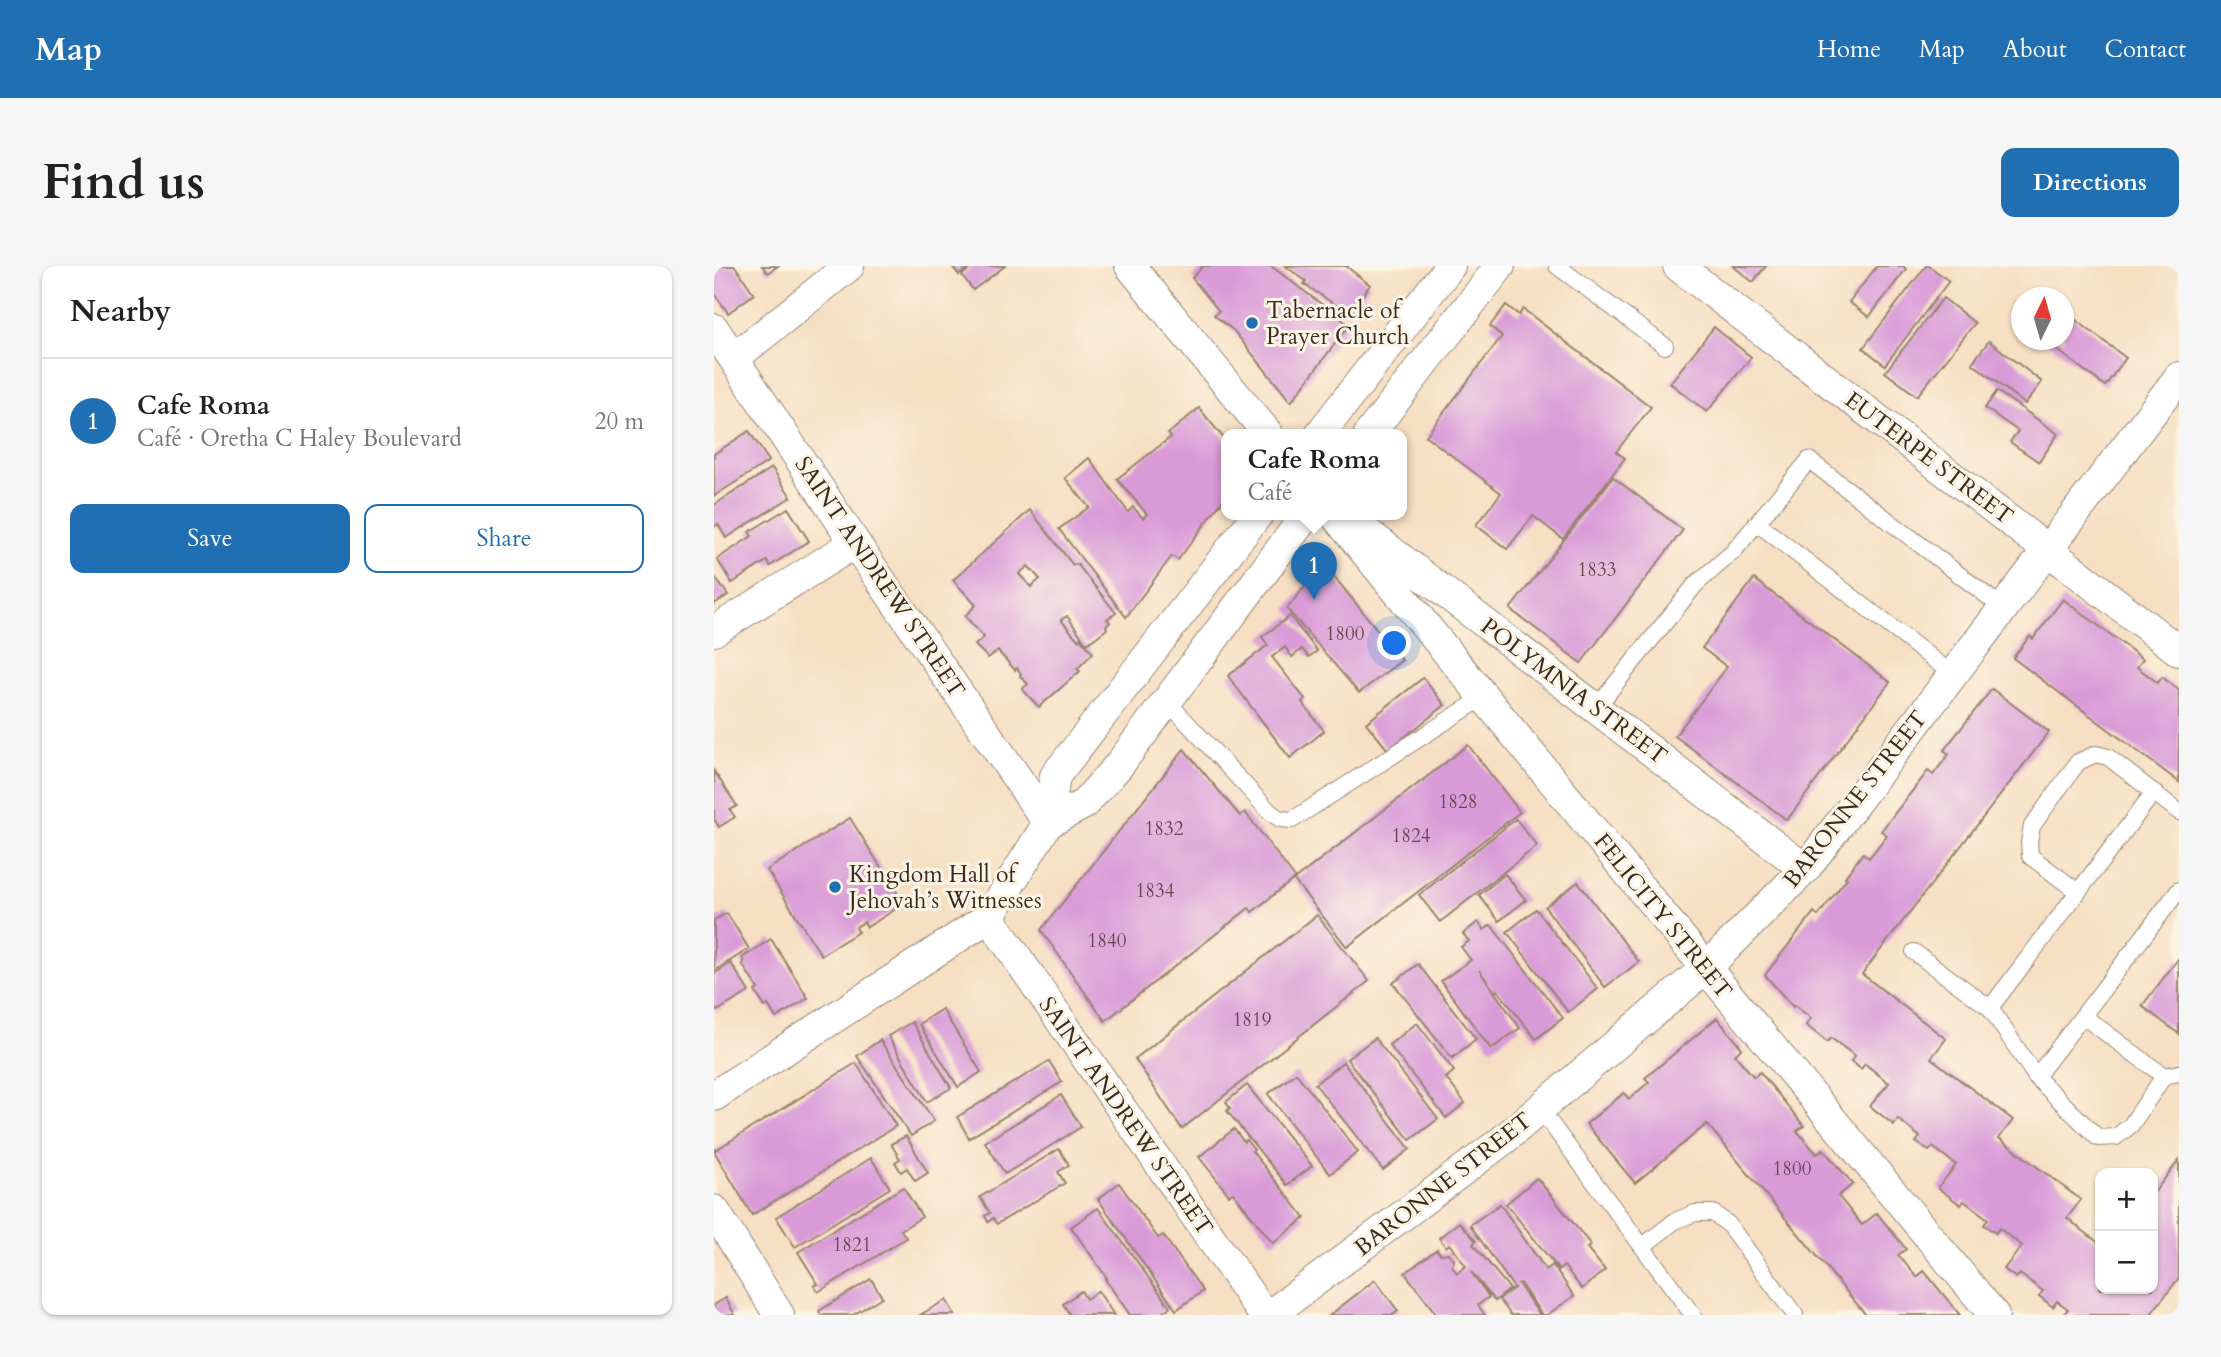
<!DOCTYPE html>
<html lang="en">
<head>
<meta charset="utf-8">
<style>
	:root { --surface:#fff; --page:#f6f6f6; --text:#222; --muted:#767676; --line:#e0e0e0; --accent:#1f6fb2 }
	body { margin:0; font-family:Cardo,serif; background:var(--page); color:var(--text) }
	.controls { position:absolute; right:21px; bottom:21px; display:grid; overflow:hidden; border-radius:14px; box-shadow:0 2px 5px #0004 }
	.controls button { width:63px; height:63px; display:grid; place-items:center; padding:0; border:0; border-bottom:2px solid var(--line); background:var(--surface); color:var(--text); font:35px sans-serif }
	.compass { position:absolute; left:1297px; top:21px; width:63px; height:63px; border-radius:50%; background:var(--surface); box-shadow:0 2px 5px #0004; rotate:5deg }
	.you { position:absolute; left:681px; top:378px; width:24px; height:24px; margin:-18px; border:5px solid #fff; border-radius:50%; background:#1a73e8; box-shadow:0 0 0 10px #1a73e833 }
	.badge { display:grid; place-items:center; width:46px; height:46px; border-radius:50%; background:var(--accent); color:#fff; font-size:23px; font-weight:700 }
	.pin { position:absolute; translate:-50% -58px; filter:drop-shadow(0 2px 4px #0008) }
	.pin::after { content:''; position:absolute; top:37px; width:24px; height:21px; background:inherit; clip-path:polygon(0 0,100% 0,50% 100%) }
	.popup { position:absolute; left:507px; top:163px; width:186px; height:91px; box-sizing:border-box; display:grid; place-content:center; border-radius:14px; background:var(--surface); filter:drop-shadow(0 2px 5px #0005); font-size:23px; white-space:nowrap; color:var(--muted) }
	.popup b { font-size:26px; color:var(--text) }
	.popup::after { content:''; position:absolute; left:50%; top:100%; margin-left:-14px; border:14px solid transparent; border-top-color:var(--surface) }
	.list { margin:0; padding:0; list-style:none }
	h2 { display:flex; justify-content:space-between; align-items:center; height:91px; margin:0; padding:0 28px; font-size:30px }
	h2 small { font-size:23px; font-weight:400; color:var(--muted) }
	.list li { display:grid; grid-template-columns:46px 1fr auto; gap:21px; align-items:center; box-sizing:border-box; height:126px; padding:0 28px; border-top:2px solid var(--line) }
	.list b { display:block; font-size:26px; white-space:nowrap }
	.list p { margin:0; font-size:23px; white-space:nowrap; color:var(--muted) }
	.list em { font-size:23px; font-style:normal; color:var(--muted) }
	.actions { display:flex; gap:14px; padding:21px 28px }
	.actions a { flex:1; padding:16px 0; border:2px solid var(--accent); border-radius:14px; text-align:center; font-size:24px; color:var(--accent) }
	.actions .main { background:var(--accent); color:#fff }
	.map { position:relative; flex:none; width:1465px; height:1049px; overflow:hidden; border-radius:14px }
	header { display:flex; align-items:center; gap:42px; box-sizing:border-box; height:98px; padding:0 35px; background:var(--accent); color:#fff }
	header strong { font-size:33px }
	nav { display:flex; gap:38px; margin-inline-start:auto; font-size:24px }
	.intro { display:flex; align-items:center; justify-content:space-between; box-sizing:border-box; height:168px; padding:0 42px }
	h1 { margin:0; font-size:49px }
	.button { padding:18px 32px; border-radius:14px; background:var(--accent); color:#fff; font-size:24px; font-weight:700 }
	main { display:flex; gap:42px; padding:0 42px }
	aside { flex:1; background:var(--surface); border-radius:14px; box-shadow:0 2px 5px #0004 }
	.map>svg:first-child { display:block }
	.building { fill:#d99bd8; fill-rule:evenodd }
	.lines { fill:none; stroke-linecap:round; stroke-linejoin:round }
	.service-casing { stroke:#988470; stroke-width:18 }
	.minor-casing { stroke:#988470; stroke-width:32 }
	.service { stroke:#fff; stroke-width:16 }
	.minor { stroke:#fff; stroke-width:30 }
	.poi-dot { fill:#1f6fb2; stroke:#fcf5e5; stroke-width:2.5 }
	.labels { text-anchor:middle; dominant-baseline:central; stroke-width:6; stroke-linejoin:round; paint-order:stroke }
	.number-label { font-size:19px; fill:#62464c }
	.poi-label { font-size:23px; fill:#3b2a1e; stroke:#fcf5e5; text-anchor:start }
	.street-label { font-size:23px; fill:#3b2a1e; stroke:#fcf5e5 }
</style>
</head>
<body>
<header>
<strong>Map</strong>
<nav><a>Home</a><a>Map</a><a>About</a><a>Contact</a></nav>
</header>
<div class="intro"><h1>Find us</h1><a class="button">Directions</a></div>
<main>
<aside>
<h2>Nearby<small></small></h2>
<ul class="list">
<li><span class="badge">1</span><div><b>Cafe Roma</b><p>Café · Oretha C Haley Boulevard</p></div><em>20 m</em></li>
</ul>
<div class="actions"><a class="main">Save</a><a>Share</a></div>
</aside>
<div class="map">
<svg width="1465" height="1049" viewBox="0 0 1465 1049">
	<rect width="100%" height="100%" fill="#fcf5e5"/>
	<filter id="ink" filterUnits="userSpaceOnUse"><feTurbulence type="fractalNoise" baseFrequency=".0143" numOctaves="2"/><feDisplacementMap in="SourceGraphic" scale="14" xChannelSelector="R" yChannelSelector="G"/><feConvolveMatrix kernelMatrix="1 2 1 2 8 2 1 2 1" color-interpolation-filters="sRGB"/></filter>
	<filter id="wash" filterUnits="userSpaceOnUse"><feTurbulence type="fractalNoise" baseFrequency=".00686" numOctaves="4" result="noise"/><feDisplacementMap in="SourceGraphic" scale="28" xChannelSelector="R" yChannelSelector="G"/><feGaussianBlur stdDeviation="1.57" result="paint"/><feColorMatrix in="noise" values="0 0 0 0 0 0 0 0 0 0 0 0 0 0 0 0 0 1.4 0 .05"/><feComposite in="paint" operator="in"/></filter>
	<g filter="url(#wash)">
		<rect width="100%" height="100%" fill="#f6dfc3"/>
		<g id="blocks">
			<g class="building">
				<polygon points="0,0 21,0 40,28 14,47 0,27"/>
				<polygon points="48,0 64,0 54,7"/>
				<polygon points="238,0 257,0 245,9"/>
				<polygon points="259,0 291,0 259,24 248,9"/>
				<polygon points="489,0 557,0 635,59 577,136 520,65 500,49 505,45 478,12"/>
				<polygon points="571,0 635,0 633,1 656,19 635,48 590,18 592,15"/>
				<polygon points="1019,0 1052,0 1039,16"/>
				<polygon points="1163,0 1189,0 1192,3 1155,51 1135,36"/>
				<polygon points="1212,0 1215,0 1235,15 1171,99 1149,82"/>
				<polygon points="1229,32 1261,57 1203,130 1171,106"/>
				<polygon points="792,39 805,49 809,43 937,141 902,186 911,192 849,273 819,250 793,283 762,259 787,227 712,170 788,70 776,60"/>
				<polygon points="1350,45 1412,92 1391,120 1330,74 1350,74"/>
				<polygon points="1000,61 1037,91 993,146 956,117"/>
				<polygon points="1275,75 1328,116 1311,138 1258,97"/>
				<polygon points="1283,125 1344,168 1325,196 1296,176 1304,165 1271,142"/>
				<polygon points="485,142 512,175 512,230 464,294 458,290 412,351 345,263 375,241 351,212 375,192 414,246 419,241 429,252 433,248 403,213 457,171 454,168"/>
				<polygon points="35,165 55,195 0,230 0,188"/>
				<polygon points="58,202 77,231 12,272 4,258 0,261 0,239"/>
				<polygon points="899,211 969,264 867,397 796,343"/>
				<polygon points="74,242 95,275 56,300 53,295 18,317 3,293 38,270 35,266"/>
				<path d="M316,244l43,55 4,-1 39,49 -9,6 3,3 -4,4 1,3 -20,15 -20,-28 -6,4 17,20 2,-2 13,15 -16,16 3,2 -41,36 -17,-18 6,-5 -8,-8 1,-2 -4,-6 -2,2 -17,-19 -10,7 -13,-13 9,-8 -19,-21 11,-11 -23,-25zM314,300l12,13 -9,8 -12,-13z"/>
				<polygon points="609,297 688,394 645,427 573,343"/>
				<polygon points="0,310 14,329 0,338"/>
				<polygon points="1040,313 1176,416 1073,554 961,470 1013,401 988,382"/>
				<polygon points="1349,333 1429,393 1423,401 1444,417 1448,411 1465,424 1465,516 1299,392 1316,370 1319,373"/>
				<polygon points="576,350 603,385 595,391 588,383 578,391 571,381 558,391 591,433 588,436 610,465 576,492 514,410 554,379 548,371"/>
				<polygon points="709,412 731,439 674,484 652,457"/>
				<polygon points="1278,423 1335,466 1148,708 1232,773 1217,792 1299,854 1285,872 1367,934 1353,952 1386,978 1386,1023 1439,1023 1439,928 1465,894 1465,1012 1436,1049 1349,1049 1354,1043 1343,1035 1339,1041 1325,1030 1329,1025 1306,1008 1302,1012 1290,1003 1308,980 1285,962 1282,967 1270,959 1274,953 1250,935 1247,939 1224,922 1242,899 1219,881 1215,885 1202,876 1206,871 1184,853 1180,859 1156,840 1175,817 1151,798 1147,803 1137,795 1141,790 1117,772 1113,776 1092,759 1097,752 1080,739 1079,741 1051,709 1100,646 1104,650 1133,612 1131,611 1149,587 1155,592 1173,569 1167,565 1214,505 1219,509 1235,488 1230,484"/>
				<polygon points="754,479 806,546 633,681 580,614"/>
				<polygon points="470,483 526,550 531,546 581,612 538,646 535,642 391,755 327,664"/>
				<polygon points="0,505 23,540 16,544 21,551 5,561 0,553"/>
				<polygon points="136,552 190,638 153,661 150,656 142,661 144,666 107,689 53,604"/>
				<polygon points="802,553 823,580 726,656 705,629"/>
				<polygon points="791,608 812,634 785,655 765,629"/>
				<polygon points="864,616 925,696 891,721 831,641"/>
				<polygon points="822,643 884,723 854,746 793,666"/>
				<polygon points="13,647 35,683 0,705 0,654"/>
				<polygon points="603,649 655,715 468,863 421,793"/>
				<polygon points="764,656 770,664 777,659 849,752 822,773 783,724 781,726 765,704 806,762 777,783 727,715 757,694 747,681 755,675 749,668"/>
				<polygon points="57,673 94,732 62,752 54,739 51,741 41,725 44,723 28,698 30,697 28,692"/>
				<polygon points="1465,692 1465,768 1428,740"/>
				<polygon points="17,697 35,726 3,745 0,741 0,708"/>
				<polygon points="704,698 762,773 738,792 679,717"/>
				<polygon points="228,743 267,806 244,821 205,758"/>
				<polygon points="1003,752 1028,782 1021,789 1040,811 1046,806 1090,860 1083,865 1103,888 1109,883 1139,918 1124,930 1148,959 1163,947 1192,983 1184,989 1203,1011 1210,1005 1246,1049 1152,1049 993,858 921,917 872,858 910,827 915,833 935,816 931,812"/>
				<polygon points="198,756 237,822 213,836 174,770"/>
				<polygon points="703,757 740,805 732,812 751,837 732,852 675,779"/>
				<polygon points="661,772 724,853 696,874 633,793"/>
				<polygon points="166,774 220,855 197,870 143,790"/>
				<polygon points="335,795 348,816 255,872 243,851"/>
				<polygon points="629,796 696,883 669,904 601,818"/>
				<polygon points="142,797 182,860 38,949 0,885"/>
				<polygon points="582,807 644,886 616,908 554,828"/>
				<polygon points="533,819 598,900 573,919 513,845 516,842 512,836"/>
				<polygon points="347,829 367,861 291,908 271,876"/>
				<polygon points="520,863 530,876 532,874 540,884 538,885 591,952 559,977 519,927 515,929 485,891"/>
				<polygon points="192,870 214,907 201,915 193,902 187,906 181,896 186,893 177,878"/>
				<polygon points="345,883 355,899 344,906 351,917 283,958 279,952 274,956 271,950 276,947 266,931"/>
				<polygon points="157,892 176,922 81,981 62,951"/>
				<polygon points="823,912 877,979 873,982 891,1004 868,1023 850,1000 845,1004 792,938"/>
				<polygon points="405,917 444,972 449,969 489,1025 462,1044 384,933"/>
				<polygon points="189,921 208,951 187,964 192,972 104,1026 100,1020 104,1018 84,986"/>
				<polygon points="786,938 832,1004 839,999 860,1030 833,1049 828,1049 806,1017 804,1018 826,1049 797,1049 785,1033 800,1022 756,959"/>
				<polygon points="384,942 456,1041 445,1049 416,1049 391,1013 393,1012 357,961"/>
				<polygon points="745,956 762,975 759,978 796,1023 781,1035 757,1006 775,1031 764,1039 771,1049 723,1049 691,1007 723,983 726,988 734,987 740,994 738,1000 743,1007 752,1000 735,978 732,981 725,972"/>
				<polygon points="157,1013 168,1031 139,1049 107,1049 105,1045"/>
				<polygon points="661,1014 684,1045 679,1049 616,1049"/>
				<polygon points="367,1025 372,1033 384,1025 400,1049 356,1049 349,1038"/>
				<polygon points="12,1032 21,1049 0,1049 0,1039"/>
				<polygon points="232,1034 241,1049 206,1049"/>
			</g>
		</g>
	</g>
	<g filter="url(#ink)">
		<use href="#blocks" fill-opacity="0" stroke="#988470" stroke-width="2"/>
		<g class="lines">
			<defs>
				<g id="service">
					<polyline points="843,0 951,80"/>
					<polyline points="1043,257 1238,408"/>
					<polyline points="453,435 556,546 566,553 578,554 770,431"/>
					<polyline points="882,442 982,318 1019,286 1095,194 1289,342"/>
					<polyline points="1364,626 1316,590 1315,576 1318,560 1364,496 1382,488 1394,491 1465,546"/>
					<polyline points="1200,686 1276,742 1322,811 1384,872 1402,871 1417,859 1450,810 1465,807"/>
					<polyline points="1276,742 1440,526"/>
					<polyline points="1369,750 1450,810"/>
					<polyline points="1322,811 1465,624"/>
					<polyline points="826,843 979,1049"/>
					<polyline points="929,980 961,955 981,947 999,947 1014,958 1081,1049"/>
				</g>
				<g id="minor">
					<polyline points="416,0 554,168"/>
					<polyline points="964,0 1465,385"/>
					<polyline points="0,63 141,277 334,557"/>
					<polyline points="20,92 135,0"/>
					<polyline points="606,168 736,0"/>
					<polyline points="655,168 786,0"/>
					<polyline points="620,248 992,702 1280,1049"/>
					<polyline points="647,262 1091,603"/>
					<polyline points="0,365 141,277"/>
					<polyline points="334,557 370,538 405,499 593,248"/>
					<polyline points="275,651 550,1049"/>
					<polyline points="0,830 275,651 334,557 341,510 544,248"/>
					<polyline points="0,944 65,1049"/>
					<polyline points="556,1049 788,875 992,702 1091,603 1465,111"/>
				</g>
			</defs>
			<use href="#service" class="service-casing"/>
			<use href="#minor" class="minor-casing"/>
			<use href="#service" class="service"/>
			<use href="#minor" class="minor"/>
		</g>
	</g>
	<g class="poi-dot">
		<circle cx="538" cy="57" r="7"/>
		<circle cx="121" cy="621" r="7"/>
	</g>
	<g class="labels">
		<g class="number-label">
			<text x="883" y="304">1833</text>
			<text x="631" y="368">1800</text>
			<text x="744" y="536">1828</text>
			<text x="450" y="563">1832</text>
			<text x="697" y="570">1824</text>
			<text x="441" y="625">1834</text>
			<text x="393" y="675">1840</text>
			<text x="538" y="754">1819</text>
			<text x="1078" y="903">1800</text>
			<text x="138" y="979">1821</text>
		</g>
		<g class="poi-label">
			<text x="552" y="44">Tabernacle of<tspan x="552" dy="26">Prayer Church</tspan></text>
			<text x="135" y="608">Kingdom Hall of<tspan x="135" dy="26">Jehovah’s Witnesses</tspan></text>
		</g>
		<g class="street-label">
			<text transform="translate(1215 192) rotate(37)">EUTERPE STREET</text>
			<text transform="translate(166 311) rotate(56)">SAINT ANDREW STREET</text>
			<text transform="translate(860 425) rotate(37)">POLYMNIA STREET</text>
			<text transform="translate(1141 533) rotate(-52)">BARONNE STREET</text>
			<text transform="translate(949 650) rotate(51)">FELICITY STREET</text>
			<text transform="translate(412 850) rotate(55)">SAINT ANDREW STREET</text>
			<text transform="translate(729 918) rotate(-38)">BARONNE STREET</text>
		</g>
	</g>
</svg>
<div class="controls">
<button>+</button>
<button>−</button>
</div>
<svg class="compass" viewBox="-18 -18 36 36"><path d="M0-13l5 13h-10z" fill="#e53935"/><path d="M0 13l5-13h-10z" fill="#767676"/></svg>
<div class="you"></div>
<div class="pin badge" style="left:600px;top:334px">1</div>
<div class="popup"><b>Cafe Roma</b>Café</div>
</div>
</main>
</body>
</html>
